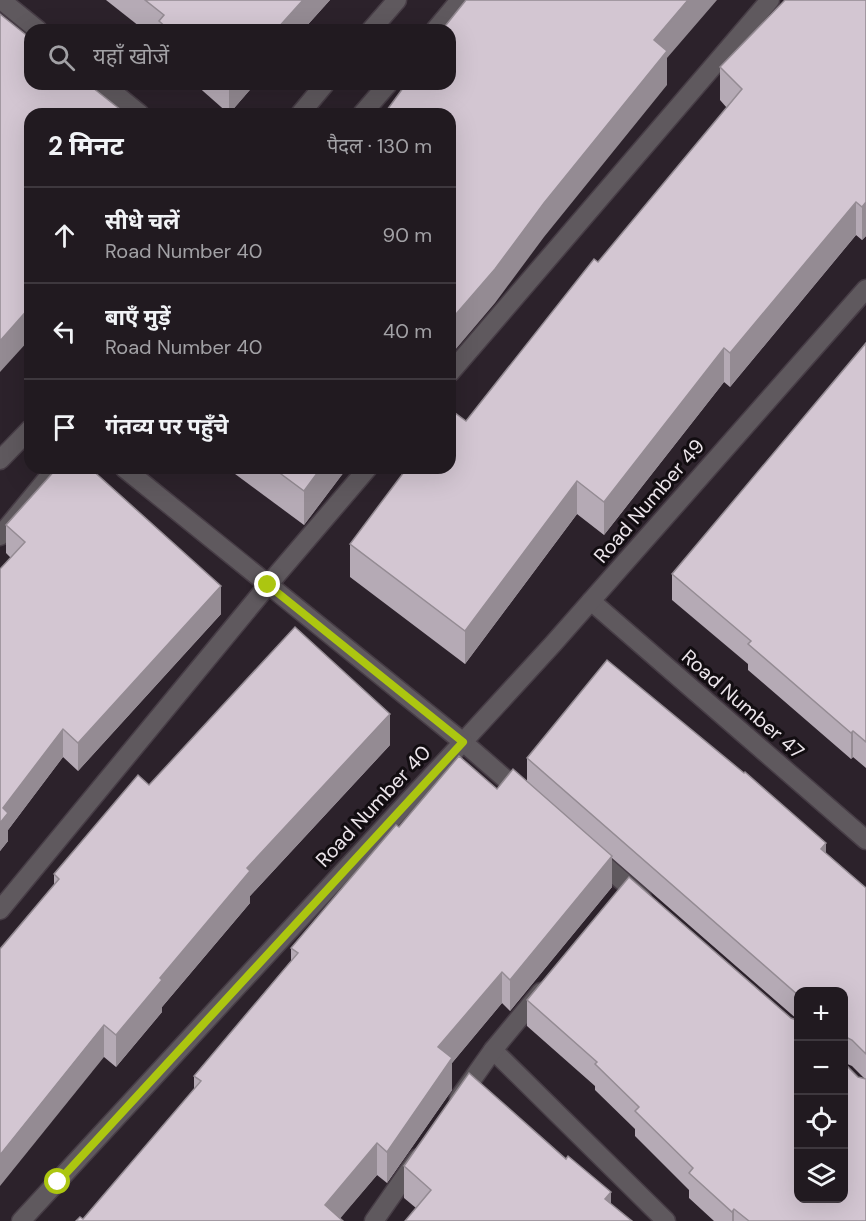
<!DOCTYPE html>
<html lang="hi">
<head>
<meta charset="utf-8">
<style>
	:root { --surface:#211a20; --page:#2d272d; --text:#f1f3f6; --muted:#a2a1a5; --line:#3e383e }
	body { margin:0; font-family:"DM Sans","Noto Sans Devanagari",sans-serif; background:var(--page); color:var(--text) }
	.controls { position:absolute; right:18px; bottom:18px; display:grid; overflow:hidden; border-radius:12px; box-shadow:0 6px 24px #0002 }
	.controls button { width:54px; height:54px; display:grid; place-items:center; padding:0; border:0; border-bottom:2px solid var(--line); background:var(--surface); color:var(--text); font:30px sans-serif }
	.stop { position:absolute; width:18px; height:18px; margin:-14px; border:4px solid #acc610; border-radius:50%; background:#fff }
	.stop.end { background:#acc610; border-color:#fff; box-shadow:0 2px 6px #0008 }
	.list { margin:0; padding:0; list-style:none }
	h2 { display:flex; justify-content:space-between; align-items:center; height:78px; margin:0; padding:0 24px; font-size:26px }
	h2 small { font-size:20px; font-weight:400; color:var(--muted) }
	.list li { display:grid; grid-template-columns:39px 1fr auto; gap:18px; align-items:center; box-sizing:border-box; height:96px; padding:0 24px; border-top:2px solid var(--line) }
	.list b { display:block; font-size:22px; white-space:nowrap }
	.list p { margin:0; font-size:20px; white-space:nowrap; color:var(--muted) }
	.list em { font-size:20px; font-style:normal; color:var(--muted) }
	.icon { flex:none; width:33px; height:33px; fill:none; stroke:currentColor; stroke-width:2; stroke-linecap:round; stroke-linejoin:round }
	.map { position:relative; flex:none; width:866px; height:1221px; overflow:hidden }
	.search { position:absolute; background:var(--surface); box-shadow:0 6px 24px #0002; left:24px; top:24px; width:432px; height:66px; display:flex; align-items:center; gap:15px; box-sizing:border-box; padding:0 21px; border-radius:18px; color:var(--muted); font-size:22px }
	.panel { position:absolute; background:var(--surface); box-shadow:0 6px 24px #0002; left:24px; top:108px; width:432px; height:366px; border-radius:18px }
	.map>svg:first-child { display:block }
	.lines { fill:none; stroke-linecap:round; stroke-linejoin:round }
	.minor-casing { stroke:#473d46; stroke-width:21 }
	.minor { stroke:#5f595e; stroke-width:18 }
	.wall { fill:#b5aab5; fill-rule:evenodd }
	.shaded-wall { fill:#948b93 }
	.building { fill:#d3c6d2; stroke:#948b93; stroke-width:1.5 }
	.route { stroke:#acc610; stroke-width:8 }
	.labels { text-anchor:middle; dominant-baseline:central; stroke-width:6; stroke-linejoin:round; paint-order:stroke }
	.street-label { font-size:20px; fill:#ece5eb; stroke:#120d11 }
</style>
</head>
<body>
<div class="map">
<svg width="866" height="1221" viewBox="0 0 866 1221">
	<rect width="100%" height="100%" fill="#2c222b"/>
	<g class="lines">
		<defs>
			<g id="minor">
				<polyline points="1,0 38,30"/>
				<polyline points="371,30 397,0"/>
				<polyline points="435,30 460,0"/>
				<polyline points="103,84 140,114"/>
				<polyline points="300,114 325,84"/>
				<polyline points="362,114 388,84"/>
				<polyline points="450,373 770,0"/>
				<polyline points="0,460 30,429"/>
				<polyline points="0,536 56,468"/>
				<polyline points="591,601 866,840"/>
				<polyline points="524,795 463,742 553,644 866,289"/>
				<polyline points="595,857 642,898"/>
				<polyline points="0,910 268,585 368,468"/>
				<polyline points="493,1050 666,1221"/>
				<polyline points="459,1098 493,1050 541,992"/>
				<polyline points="21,1221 463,742 124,468"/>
				<polyline points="374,1221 418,1158"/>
			</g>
		</defs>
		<use href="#minor" class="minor-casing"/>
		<use href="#minor" class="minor"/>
	</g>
	<g class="wall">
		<polygon points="106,0 330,0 303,30 144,30"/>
		<polygon points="866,0 866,236 862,240 856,235 730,387 724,382 604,535 577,514 465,664 350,577 350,544 466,421 727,108 720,100 720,67"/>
		<polygon points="195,84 255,84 229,114"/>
		<polygon points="866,343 866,768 853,757 851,759 748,670 748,664 672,600 672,574"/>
		<polygon points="227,468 347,468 304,525"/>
		<polygon points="6,525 221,614 78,771 63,757 8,830 8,841 0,851 11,558 6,553"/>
		<polygon points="390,745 250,896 250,903 162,1007 162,1012 116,1067 104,1057 54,885 54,874 149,785"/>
		<path d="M527,758l299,95 40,35v333h-152l-25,-23v-8l-54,-54v-7l-40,-39v-4l-68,-60v-26l264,18 7,2 -186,-162v29l-102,124 -8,-8 -50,60v27l-65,93 -10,-8 -37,43 -257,1 111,-130v-13l97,-115v-13l108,-121 98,-38 30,-7zM798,992h45l-45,206zM845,1063l7,3 13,13 -7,-2z"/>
		<polygon points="404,1166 611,1204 416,1208 404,1198"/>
	</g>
	<g class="shaded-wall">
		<polygon points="303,0 330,0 303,30 276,30"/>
		<polygon points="688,0 717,0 667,58 667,85 544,237 495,303 450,356 450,321 544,203 654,40"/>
		<polygon points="229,84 255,84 229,114"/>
		<polygon points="856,202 856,235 730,387 730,353"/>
		<polygon points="866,202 866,236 862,240 862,207"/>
		<polygon points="30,307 30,339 0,372 0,341"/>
		<polygon points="724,348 724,382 604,535 604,502"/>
		<polygon points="321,468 347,468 304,525 304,491"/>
		<polygon points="577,481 577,514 465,664 465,631"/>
		<polygon points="221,586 221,614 78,771 78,743"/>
		<polygon points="390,714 390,745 250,896 250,903 162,1007 162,1012 116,1067 116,1035 160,978 247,868"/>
		<polygon points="63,729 63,757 8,830 8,841 0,851 0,823 3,808"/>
		<polygon points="853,731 853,757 851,759 851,733"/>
		<polygon points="826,843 826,868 821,849"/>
		<polygon points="612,856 612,887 510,1011 510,980"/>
		<polygon points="502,972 502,1003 452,1063 452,1090 387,1183 387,1152 438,1047"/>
		<polygon points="104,1025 104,1057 0,1186 0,1155"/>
		<polygon points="846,1037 846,1063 843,1064 843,1038"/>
		<polygon points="377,1143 377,1175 338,1221 325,1205"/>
		<polygon points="611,1192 611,1221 605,1199"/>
		<polygon points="734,1209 734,1221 732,1221 732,1212"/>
	</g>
	<g class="building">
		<polygon points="145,0 303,0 276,30 169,30 159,21 164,15"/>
		<polygon points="466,0 688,0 654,40 667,51 544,203 495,269 450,321 450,114 384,114 406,84 450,84 450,30 442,30"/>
		<polygon points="785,0 866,0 866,202 862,207 856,202 730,353 724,348 604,502 577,481 465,631 350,544 407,468 450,468 450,411 451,410 466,421 594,259 598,262 742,89 720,67"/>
		<polygon points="0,14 30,38 30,84 88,84 126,114 30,114 30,307 0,341"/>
		<polygon points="866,343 866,742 853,731 851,733 748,644 751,641 672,574"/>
		<polygon points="57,468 90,468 221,586 78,743 63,729 3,808 8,813 0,823 0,569 25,542 6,525"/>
		<polygon points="273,468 321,468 304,491"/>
		<polygon points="295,627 390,714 247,868 250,871 160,978 162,980 116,1035 104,1025 0,1155 0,949 59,879 54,874 138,775 149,785"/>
		<polygon points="607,660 744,773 745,772 826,843 821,849 866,888 866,1054 852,1040 846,1037 843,1038 843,992 798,992 798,995 527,758"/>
		<polygon points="459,756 497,789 513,769 612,856 510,980 502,972 438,1047 452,1058 387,1152 377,1143 325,1205 343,1221 76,1221 80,1217 83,1219 201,1081 194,1076 298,953 291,948 396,825 399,827"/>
		<polygon points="629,877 791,1018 796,1020 798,1020 798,1198 843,1198 843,1062 858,1077 866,1079 866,1221 749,1221 734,1209 732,1212 689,1173 693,1168 635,1111 639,1107 595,1064 597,1062 527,1000"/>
		<polygon points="469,1073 566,1159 568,1156 611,1192 605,1199 632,1221 405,1221 431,1190 404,1166"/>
	</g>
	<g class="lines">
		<polyline class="route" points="58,1182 463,742 268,585"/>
	</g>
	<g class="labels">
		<g class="street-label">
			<text transform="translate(649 501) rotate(-49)">Road Number 49</text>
			<text transform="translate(743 704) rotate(41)">Road Number 47</text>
			<text transform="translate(373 806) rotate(-47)">Road Number 40</text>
		</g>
	</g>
</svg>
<div class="controls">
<button>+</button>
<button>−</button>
<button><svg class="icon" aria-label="locate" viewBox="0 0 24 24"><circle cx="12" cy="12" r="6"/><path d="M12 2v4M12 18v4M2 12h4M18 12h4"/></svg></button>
<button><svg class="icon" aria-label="layers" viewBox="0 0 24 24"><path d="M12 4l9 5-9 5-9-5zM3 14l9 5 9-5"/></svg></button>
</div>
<div class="stop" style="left:58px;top:1182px"></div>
<div class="stop end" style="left:268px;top:585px"></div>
<div class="search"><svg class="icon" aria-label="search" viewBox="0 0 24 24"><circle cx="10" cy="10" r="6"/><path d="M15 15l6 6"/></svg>यहाँ खोजें</div>
<section class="panel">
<h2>2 मिनट<small>पैदल · 130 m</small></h2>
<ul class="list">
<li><svg class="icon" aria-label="ahead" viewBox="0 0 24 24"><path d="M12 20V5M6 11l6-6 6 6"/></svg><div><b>सीधे चलें</b><p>Road Number 40</p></div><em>90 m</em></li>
<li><svg class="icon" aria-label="left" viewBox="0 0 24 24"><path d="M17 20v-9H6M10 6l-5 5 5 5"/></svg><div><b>बाएँ मुड़ें</b><p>Road Number 40</p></div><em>40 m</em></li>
<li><svg class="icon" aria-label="arrive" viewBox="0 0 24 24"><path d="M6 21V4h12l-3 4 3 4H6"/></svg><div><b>गंतव्य पर पहुँचे</b></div></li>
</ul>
</section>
</div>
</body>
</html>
